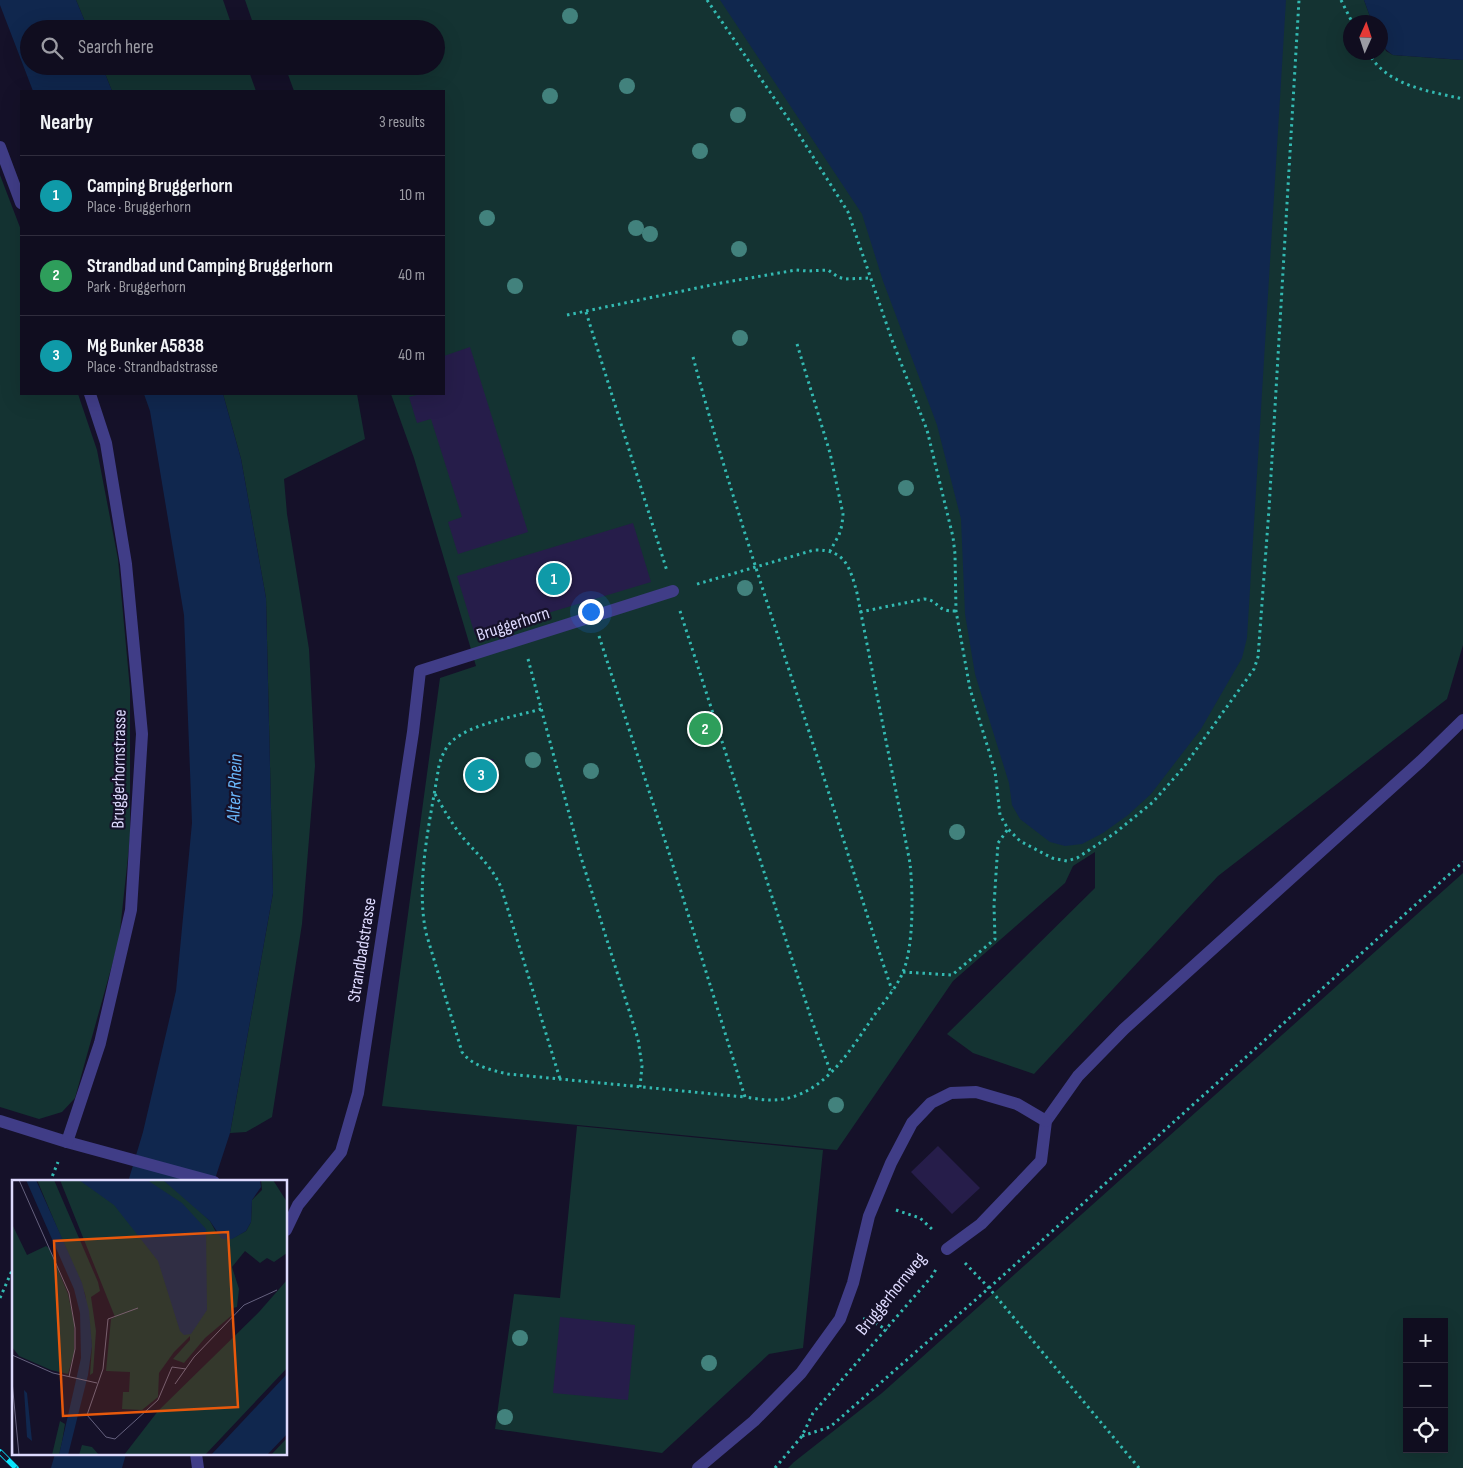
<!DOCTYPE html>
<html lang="en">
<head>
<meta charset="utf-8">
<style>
	:root { --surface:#100d1f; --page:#191628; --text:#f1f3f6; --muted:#9c9ca4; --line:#302d3d; --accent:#0ae2fa }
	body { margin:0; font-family:"Sofia Sans Condensed",sans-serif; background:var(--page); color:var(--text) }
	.controls { position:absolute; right:15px; bottom:15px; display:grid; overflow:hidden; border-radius:0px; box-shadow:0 5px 20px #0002 }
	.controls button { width:45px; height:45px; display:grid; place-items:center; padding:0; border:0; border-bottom:1px solid var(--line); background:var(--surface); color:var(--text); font:25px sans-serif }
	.compass { position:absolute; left:1343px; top:15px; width:45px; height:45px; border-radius:50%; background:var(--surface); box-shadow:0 5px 20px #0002; rotate:3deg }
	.you { position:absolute; left:590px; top:611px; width:18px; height:18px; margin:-12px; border:4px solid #fff; border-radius:50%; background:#1a73e8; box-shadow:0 0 0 8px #1a73e833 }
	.badge { display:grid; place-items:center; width:32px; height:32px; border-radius:50%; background:var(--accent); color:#fff; font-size:16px; font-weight:700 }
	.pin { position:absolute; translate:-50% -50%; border:2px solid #fff; box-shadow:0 1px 5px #0006 }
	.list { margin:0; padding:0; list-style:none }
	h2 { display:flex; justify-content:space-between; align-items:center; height:65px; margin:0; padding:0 20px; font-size:21px }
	h2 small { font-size:16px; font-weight:400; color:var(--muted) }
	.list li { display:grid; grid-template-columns:32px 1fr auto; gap:15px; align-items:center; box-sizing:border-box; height:80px; padding:0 20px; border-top:1px solid var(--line) }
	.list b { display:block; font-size:19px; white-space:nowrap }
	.list p { margin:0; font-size:16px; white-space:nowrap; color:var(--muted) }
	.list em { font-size:16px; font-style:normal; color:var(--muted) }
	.icon { flex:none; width:28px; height:28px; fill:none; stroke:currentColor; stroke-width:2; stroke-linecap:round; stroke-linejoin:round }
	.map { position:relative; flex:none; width:1463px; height:1468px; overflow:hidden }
	.search { position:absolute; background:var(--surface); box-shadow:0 5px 20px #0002; left:20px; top:20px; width:425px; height:55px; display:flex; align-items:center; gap:12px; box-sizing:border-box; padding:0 18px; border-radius:28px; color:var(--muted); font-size:19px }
	.panel { position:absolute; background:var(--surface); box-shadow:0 5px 20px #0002; left:20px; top:90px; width:425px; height:305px; border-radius:0px }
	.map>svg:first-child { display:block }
	.green { fill:#143332; fill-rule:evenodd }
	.water { fill:#10274e }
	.building { fill:#261d4a }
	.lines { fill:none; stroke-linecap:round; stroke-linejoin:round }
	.path { stroke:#33bab2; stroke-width:3; stroke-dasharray:2.5 4; stroke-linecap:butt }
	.minor { stroke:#403d87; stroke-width:12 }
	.rail-casing { stroke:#0ae2fa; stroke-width:5.5 }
	.rail { stroke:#151129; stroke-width:4; stroke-dasharray:11; stroke-linecap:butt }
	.tree { fill:#42827d }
	.labels { text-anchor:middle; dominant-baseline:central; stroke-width:4.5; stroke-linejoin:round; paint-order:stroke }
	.street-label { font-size:18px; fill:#dedafe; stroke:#151129 }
	.water-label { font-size:19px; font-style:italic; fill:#6ab8fc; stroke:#151129 }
	.inset-road { fill:none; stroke:#65617e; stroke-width:1 }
	.view { fill:#e8590c; fill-opacity:0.15; stroke:#e8590c; stroke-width:2.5 }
	.inset-edge { fill:none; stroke:#dedafe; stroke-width:2.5 }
</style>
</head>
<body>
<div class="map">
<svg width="1463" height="1468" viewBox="0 0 1463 1468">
	<rect width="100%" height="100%" fill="#151129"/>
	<g class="green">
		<polygon points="76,0 223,0 233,29 88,29"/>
		<polygon points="245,0 1364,0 1372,22 1350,22 1350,52 1380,52 1381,39 1386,51 1393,55 1463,60 1463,645 1447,699 1218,876 1034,1074 973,1053 947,1034 1095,888 1095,852 1073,866 1065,883 953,981 837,1150 382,1106 440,678 476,666 414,458 391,394 444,394 444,91 294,91 286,69 271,74 268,66 436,66 436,29 255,29"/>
		<polygon points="102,66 247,66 256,91 112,91"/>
		<polygon points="0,175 21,230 21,394 78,394 97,450 118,559 130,689 130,838 119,940 75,1098 62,1112 39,1119 0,1107"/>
		<polygon points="223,394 357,394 365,439 284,479 287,514 309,649 315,766 302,924 272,1117 246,1132 230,1133 273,893 266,598 241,459"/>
		<path d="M1463,873v595h-675l6,-6 88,-69zM1407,1322h37v127h-37z"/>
		<polygon points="577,1126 823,1150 803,1348 769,1354 662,1453 495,1429 514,1294 560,1298"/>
	</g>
	<g class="water">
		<polygon points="0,0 76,0 88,29 29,29 29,66 102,66 112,91 33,91 0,5"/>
		<polygon points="720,0 1286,0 1247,638 1242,658 1201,729 1151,794 1128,815 1103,833 1082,844 1065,846 1050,842 1020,819 1012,805 1009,783 975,674 965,614 961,519 937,425 883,281 862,214"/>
		<path d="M1364,0h99v60l-70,-5c-13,-8 -13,-19 -13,-33h-8z"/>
		<polygon points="144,394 223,394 241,459 266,598 273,893 230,1133 214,1182 128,1182 143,1132 176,991 192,823 184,615 150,411"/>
		<polygon points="55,1454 126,1454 122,1468 51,1468"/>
	</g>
	<g class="building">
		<polygon points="470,347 528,532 458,554 448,522 462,517 431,419 417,423 409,397 421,394 444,394 444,356"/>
		<polygon points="633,523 651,582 475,635 457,576"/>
		<polygon points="493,759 496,771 487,792 465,779 474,761"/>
		<polygon points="938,1146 980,1188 952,1214 911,1172"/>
		<polygon points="560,1317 635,1325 628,1400 553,1393"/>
	</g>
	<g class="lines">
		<g class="path">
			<polyline points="707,0 798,133 848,212 892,340 927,430 953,537 955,554 956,611 970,689 995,771 1000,815 1008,829 1020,841 1052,858 1067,861 1077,858 1115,833 1153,802 1183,768 1254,669 1258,657 1269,509 1299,0"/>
			<polyline points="1341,0 1352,22"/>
			<path d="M1368,52c18,34 61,39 95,47"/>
			<polyline points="586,312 667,571"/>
			<polyline points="567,315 721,283 796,270 807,271 828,270 838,277 845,279 871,278"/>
			<polyline points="797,344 830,453 843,514 842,525 839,535 830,551"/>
			<path d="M693,357c35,131 79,259 120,387 27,82 51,165 79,246"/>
			<polyline points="680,611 812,1021 831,1073"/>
			<path d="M860,612l64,-13c16,1 11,13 32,12"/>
			<path d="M599,636l71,220 75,241c8,1 17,3 26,3 49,0 76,-45 100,-80 10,-15 25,-31 32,-48 11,-27 10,-79 7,-109l-53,-270c-7,-26 -12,-44 -43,-43l-120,35"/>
			<polyline points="528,659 579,851 638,1039 642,1066 640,1087"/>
			<path d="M541,709c-27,8 -68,14 -89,32 -7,7 -10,15 -13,24 -8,53 -24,115 -13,168l36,119c10,14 29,18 46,22l237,23"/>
			<path d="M435,794c9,16 18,32 30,46 15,17 26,26 36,47l59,192"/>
			<polyline points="903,972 952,975 995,939 994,905 998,843 1008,829"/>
			<polyline points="50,1182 58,1162"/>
			<polyline points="896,1210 920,1218 934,1231"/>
			<polyline points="965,1263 989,1288 1139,1468"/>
			<polyline points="0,1298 14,1266"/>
			<polyline points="863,1319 868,1319 887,1330"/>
			<polyline points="802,1436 830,1427 989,1288 1463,862"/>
			<polyline points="775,1468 802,1436 813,1413 933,1275 937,1267"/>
		</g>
		<g class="minor">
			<polyline points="0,147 21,203"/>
			<polyline points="0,1121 67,1142 214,1182"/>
			<polyline points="67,1142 100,1043 131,910 142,734 126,564 106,443 90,394"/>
			<polyline points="286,1230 298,1205 341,1152 358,1093 413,732 420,671 673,591"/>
			<polyline points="947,1249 981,1224 1041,1161 1046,1121 1078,1076 1124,1029 1421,761 1463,720"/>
			<polyline points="196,1454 198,1468"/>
			<polyline points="698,1468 754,1421 801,1373 840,1319 853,1283 869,1216 891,1163 912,1123 931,1103 951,1093 976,1092 1017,1104 1046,1121"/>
		</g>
		<defs>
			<polyline id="rail" points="0,1452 16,1468"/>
		</defs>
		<use href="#rail" class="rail-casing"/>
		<use href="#rail" class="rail"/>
	</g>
	<g class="tree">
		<circle cx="570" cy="16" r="8"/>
		<circle cx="627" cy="86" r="8"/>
		<circle cx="550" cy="96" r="8"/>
		<circle cx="738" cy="115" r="8"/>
		<circle cx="700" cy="151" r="8"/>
		<circle cx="487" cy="218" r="8"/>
		<circle cx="636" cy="228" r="8"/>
		<circle cx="650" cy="234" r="8"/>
		<circle cx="739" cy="249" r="8"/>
		<circle cx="515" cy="286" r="8"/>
		<circle cx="740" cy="338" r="8"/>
		<circle cx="906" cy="488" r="8"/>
		<circle cx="745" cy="588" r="8"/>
		<circle cx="533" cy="760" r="8"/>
		<circle cx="591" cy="771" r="8"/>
		<circle cx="957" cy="832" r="8"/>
		<circle cx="836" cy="1105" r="8"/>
		<circle cx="520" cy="1338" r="8"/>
		<circle cx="709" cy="1363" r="8"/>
		<circle cx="505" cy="1417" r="8"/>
	</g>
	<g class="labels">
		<g class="street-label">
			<text transform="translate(513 624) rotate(-18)">Bruggerhorn</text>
			<text transform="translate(119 769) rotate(-89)">Bruggerhornstrasse</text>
			<text transform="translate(362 950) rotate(-81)">Strandbadstrasse</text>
			<text transform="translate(891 1294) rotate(-51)">Bruggerhornweg</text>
		</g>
		<g class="water-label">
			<text transform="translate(235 788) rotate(-88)">Alter Rhein</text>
		</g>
	</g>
	<g transform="translate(12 1180)">
		<rect width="275" height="275" fill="#151129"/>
		<path d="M25,0h17l44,102 2,9 -9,6 5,34 -3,42 -3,2 2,-29 -7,-52zM48,0h103l18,13 29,28 6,11 15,7 15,-8 5,-9 1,-22 10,-10 -1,-10h12l14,22v51l-13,9 -7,-4 -7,5 -15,-12 -13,16 7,22 -2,18 -4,1 -2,8 -26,22 -21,25 -11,-4 17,-19v-4l-16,16 -15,21 -1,24 -16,13 -20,-1 1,-17h6l1,-20 -24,-1 5,-52 4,-2zM0,44l15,31 19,-9 3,2 19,46 6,29v30l-6,21 -17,-4 -32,-14 -7,-9zM275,100v88l-82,87h-81l34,-44 101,-99zM48,241l5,3 -3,18 -3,13h-7zM275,258v17h-16zM70,265l10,2 7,8h-20z" fill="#143332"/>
		<path d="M14,0h10l46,103 7,28 3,35 -4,29 -20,80h-9l22,-97 -1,-45 -6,-24zM67,0h68l35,23 24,26 1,81 -16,24 -7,1 -4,-4 -22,-70 -44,-56zM151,0h97l1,7 -9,13 -1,22 -5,9 -14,8h-10l-12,-18zM275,194v60l-20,21h-56zM12,210l3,3 5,48 -5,-4z" fill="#10274e"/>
		<path class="inset-road" d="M7,0l50,113 6,35v21l-6,28M126,128l-30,11 -5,50 -16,46 19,22 9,2 43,-39 14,-33 14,2M0,175l41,18 44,10M0,201l7,74M163,204l19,-27 50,-52 33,-15M0,245l1,30"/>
		<path class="view" d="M216,52l10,175 -175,9 -9,-175z"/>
		<rect width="275" height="275" class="inset-edge"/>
	</g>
</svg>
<div class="controls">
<button>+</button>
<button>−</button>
<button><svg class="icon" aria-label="locate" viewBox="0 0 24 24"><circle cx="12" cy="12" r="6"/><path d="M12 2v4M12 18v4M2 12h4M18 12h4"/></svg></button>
</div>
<svg class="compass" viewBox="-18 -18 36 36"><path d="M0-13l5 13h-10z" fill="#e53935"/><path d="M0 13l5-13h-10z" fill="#9c9ca4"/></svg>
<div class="you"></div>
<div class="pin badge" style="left:554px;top:579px;background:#0f9aa8">1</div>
<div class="pin badge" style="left:705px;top:729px;background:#2e9e5b">2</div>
<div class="pin badge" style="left:481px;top:775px;background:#0f9aa8">3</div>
<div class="search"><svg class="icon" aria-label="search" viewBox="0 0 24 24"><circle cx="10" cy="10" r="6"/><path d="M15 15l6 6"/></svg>Search here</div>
<section class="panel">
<h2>Nearby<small>3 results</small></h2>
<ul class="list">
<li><span class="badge" style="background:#0f9aa8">1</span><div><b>Camping Bruggerhorn</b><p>Place · Bruggerhorn</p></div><em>10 m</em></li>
<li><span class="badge" style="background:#2e9e5b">2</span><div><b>Strandbad und Camping Bruggerhorn</b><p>Park · Bruggerhorn</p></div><em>40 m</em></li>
<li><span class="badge" style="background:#0f9aa8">3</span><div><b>Mg Bunker A5838</b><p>Place · Strandbadstrasse</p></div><em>40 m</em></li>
</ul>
</section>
</div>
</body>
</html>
